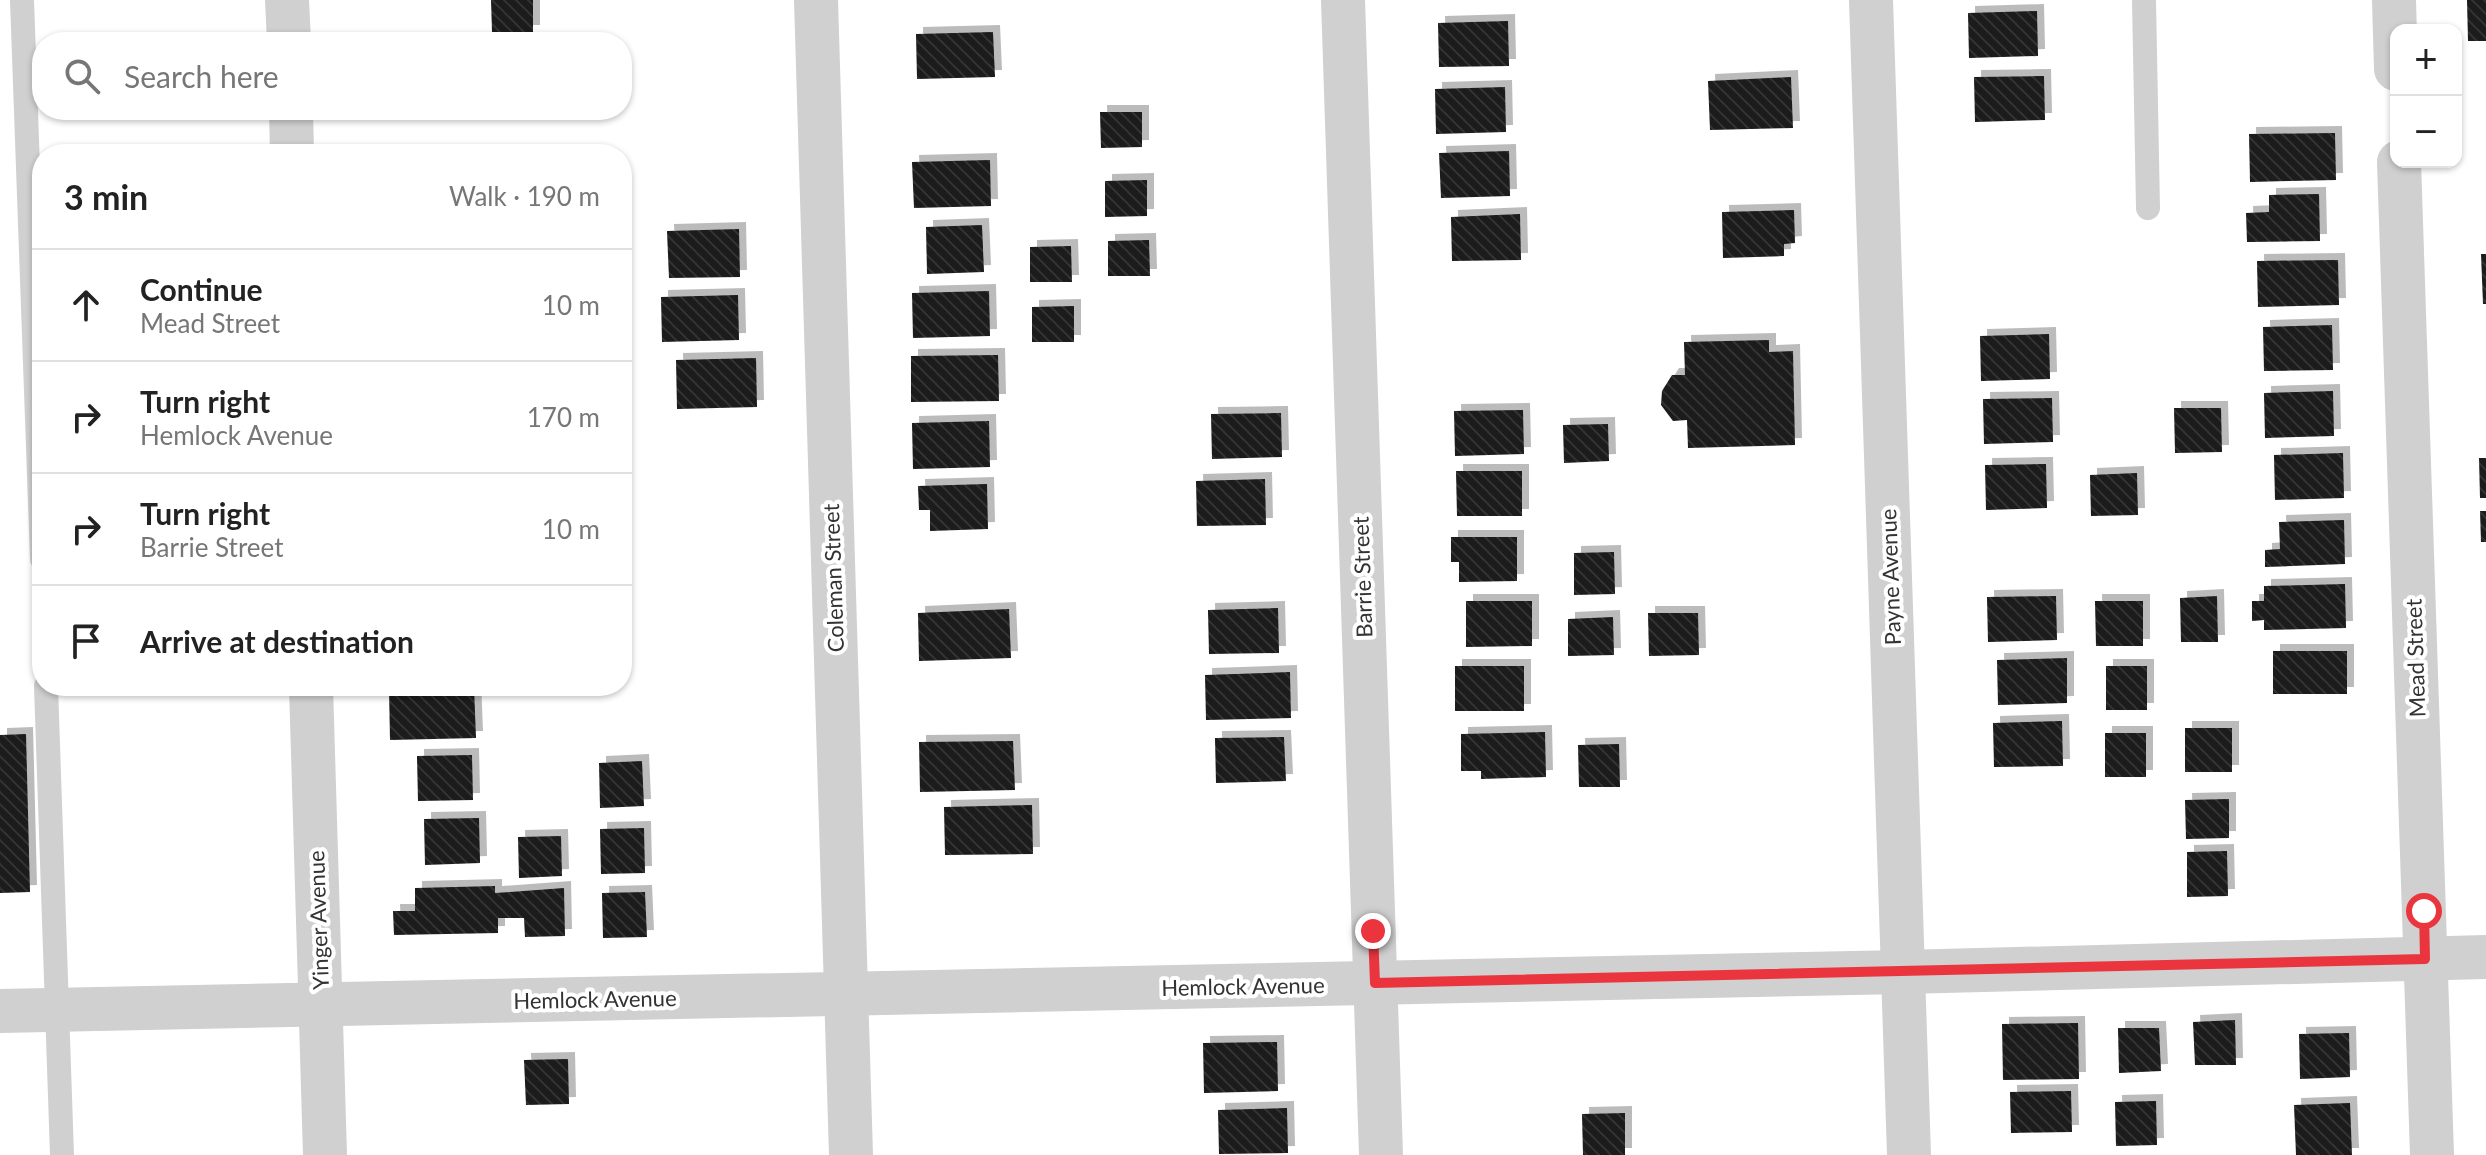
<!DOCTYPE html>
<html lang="en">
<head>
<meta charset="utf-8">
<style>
	:root { --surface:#fff; --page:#f6f6f6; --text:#222; --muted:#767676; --line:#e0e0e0 }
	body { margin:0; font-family:Lato,sans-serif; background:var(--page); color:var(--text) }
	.controls { position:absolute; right:24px; top:24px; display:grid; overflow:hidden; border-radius:16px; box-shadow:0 2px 6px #0004 }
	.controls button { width:72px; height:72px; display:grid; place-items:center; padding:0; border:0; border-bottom:2px solid var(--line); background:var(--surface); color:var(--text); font:40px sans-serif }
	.stop { position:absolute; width:24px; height:24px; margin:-18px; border:6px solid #ea353f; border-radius:50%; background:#fff }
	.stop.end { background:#ea353f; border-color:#fff; box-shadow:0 2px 8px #0008 }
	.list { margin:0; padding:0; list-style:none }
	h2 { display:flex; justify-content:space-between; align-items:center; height:104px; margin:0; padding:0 32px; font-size:34px }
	h2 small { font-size:26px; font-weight:400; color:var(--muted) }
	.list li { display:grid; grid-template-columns:52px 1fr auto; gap:24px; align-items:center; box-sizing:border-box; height:112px; padding:0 32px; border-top:2px solid var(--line) }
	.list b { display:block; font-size:30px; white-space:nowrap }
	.list p { margin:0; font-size:26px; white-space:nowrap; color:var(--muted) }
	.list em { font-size:26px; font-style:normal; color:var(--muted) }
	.icon { flex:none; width:44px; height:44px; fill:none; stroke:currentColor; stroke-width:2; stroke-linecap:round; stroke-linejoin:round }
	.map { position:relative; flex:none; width:2486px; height:1155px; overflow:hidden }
	.search { position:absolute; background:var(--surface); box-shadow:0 2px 6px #0004; left:32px; top:32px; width:600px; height:88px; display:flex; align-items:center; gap:20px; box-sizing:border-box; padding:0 28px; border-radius:32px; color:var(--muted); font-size:30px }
	.panel { position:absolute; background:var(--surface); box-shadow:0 2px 6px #0004; left:32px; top:144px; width:600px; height:552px; border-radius:32px }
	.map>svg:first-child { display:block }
	.building { fill:url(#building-back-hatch); filter:url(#shadow) }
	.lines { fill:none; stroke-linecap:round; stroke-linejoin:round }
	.lane { stroke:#d0d0d0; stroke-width:24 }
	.street { stroke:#d0d0d0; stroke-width:44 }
	.route { stroke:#ea353f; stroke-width:10 }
	.labels { text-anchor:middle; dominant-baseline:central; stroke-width:8; stroke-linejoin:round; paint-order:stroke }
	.street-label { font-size:22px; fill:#333; stroke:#fff }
</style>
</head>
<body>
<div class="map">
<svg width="2486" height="1155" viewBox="0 0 2486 1155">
	<defs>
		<pattern id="building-back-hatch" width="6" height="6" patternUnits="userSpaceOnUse" patternTransform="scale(2)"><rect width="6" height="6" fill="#1a1a1a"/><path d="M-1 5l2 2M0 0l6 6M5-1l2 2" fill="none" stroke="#333"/></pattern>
		<filter id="shadow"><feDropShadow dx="7" dy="-7" stdDeviation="0" flood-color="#0004"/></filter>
	</defs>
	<rect width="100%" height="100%" fill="#fff"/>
	<g class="building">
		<polygon points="491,0 533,0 533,32 492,32"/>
		<polygon points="2467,0 2486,0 2486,41 2468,41"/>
		<polygon points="2037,11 2038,56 1969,58 1968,13"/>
		<polygon points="1508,21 1509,66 1439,67 1438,23"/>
		<polygon points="993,32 995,77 917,79 916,34"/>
		<polygon points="2044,76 2045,120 1975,122 1974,77"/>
		<polygon points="1791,77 1793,128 1710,130 1708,81"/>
		<polygon points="1505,87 1506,132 1436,134 1435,89"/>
		<polygon points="1100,112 1142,112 1142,147 1101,148"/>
		<polygon points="2335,133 2336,180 2250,182 2249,134"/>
		<polygon points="1509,151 1510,196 1441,198 1439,153"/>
		<polygon points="990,160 991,206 914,208 912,162"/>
		<polygon points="1147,180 1147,216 1105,217 1105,181"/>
		<polygon points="2319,194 2320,241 2247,242 2246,213 2269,212 2269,195"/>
		<polygon points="1794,210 1795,243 1784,244 1784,256 1723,258 1722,212"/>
		<polygon points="1520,214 1521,260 1452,261 1451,217"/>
		<polygon points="982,225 984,272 927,274 926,227"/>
		<polygon points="739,229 740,277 669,278 667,231"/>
		<polygon points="1149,240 1150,276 1108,276 1108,241"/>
		<polygon points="1071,246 1072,282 1030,282 1030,247"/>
		<polygon points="2481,254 2486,254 2486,304 2483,304"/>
		<polygon points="2338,260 2339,305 2258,307 2257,261"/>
		<polygon points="989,291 990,336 913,338 912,293"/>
		<polygon points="738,295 739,340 662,342 661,297"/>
		<polygon points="1074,306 1074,342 1032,342 1032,307"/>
		<polygon points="2332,325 2333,370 2264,371 2263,327"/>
		<polygon points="2049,334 2050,379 1981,381 1980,336"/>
		<polygon points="1769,340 1769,352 1793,351 1795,445 1688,448 1687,420 1673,421 1661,405 1662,391 1672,375 1685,375 1684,342"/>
		<polygon points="998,355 999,401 911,402 911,356"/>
		<polygon points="756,358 757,407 677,409 676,360"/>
		<polygon points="2333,391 2334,436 2265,438 2264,393"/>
		<polygon points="2052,398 2053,442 1984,444 1983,399"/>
		<polygon points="2174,408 2221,408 2222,452 2175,453"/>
		<polygon points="1523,410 1524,454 1455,456 1454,411"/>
		<polygon points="1281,413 1282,457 1212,459 1211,414"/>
		<polygon points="989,421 990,467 913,469 912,423"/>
		<polygon points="1608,424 1609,461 1564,463 1563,425"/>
		<polygon points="2343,453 2344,498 2275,500 2274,455"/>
		<polygon points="2479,458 2486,458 2486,498 2480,498"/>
		<polygon points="2046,464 2047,508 1986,510 1985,465"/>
		<polygon points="1456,471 1522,471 1522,516 1457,516"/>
		<polygon points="2137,473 2138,515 2091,516 2090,475"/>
		<polygon points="1265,479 1266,525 1197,526 1196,481"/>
		<polygon points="987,484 988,529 930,531 930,510 919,510 918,486"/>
		<polygon points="2480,511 2486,511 2486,542 2481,542"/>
		<polygon points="2344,520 2345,564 2265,567 2265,550 2280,549 2279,522"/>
		<polygon points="1451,537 1517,537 1517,581 1459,582 1459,562 1451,562"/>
		<polygon points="1614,552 1615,594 1574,595 1574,553"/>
		<polygon points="2345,584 2346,628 2264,630 2264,620 2252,621 2252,601 2264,601 2264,586"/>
		<polygon points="2056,596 2057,640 1988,642 1987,597"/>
		<polygon points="2217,596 2218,642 2181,642 2180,598"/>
		<polygon points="1466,601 1532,601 1532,646 1466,647"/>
		<polygon points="2095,601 2143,601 2143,646 2096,646"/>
		<polygon points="1278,608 1279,653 1209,654 1208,610"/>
		<polygon points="1009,609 1011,658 919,661 918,613"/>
		<polygon points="1648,613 1698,613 1699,655 1649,656"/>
		<polygon points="1613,617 1614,655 1568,656 1568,619"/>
		<rect x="2273" y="651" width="74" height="43"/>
		<polygon points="2067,658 2067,703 1998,705 1997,660"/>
		<rect x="1455" y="666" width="69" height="45"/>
		<rect x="2106" y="666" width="41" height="44"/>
		<polygon points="1290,672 1291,718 1206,720 1205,675"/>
		<polygon points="474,687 476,738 390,740 389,689"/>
		<polygon points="2062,721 2063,766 1994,767 1993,723"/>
		<rect x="2185" y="728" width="47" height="44"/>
		<polygon points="1545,732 1546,777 1481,779 1481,771 1461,771 1461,734"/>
		<rect x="2105" y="733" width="41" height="44"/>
		<polygon points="26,734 30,892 0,893 0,735"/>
		<polygon points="1284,737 1286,781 1216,783 1215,738"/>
		<polygon points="1013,741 1015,790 920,792 919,742"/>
		<polygon points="1619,744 1620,787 1579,787 1578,745"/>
		<polygon points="472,755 473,800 418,801 417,756"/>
		<polygon points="642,761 644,806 600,808 599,763"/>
		<polygon points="2229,799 2229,838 2186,839 2185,800"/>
		<polygon points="1032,805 1033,854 945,855 944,807"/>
		<polygon points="479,818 480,863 425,865 424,819"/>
		<polygon points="644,828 645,873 601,874 600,829"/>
		<polygon points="561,836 562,876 519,878 518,837"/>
		<polygon points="2227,851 2228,896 2187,897 2187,852"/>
		<polygon points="495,886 495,893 564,888 565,936 525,937 524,918 498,918 498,933 394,935 393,911 415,911 415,888"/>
		<polygon points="645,892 647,937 603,938 602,893"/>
		<polygon points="2235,1020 2236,1065 2195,1065 2193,1022"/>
		<polygon points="2078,1023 2079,1079 2003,1080 2002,1024"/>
		<polygon points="2118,1028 2159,1028 2161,1071 2119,1073"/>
		<polygon points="2349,1033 2350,1077 2300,1079 2299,1034"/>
		<polygon points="1277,1042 1278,1091 1204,1093 1203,1043"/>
		<polygon points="568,1059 569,1104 526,1105 524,1060"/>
		<polygon points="2071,1091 2072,1132 2011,1133 2010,1092"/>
		<polygon points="2156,1101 2157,1145 2116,1146 2115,1102"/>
		<polygon points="2350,1103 2352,1155 2296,1155 2294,1105"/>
		<polygon points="1287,1108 1288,1153 1219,1154 1218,1110"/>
		<polygon points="1625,1113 1625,1155 1583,1155 1582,1114"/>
	</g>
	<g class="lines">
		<g class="lane">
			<polyline points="22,0 42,559"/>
			<polyline points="2144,0 2148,208"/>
			<polyline points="46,686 62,1155"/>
		</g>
		<g class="street">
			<polyline points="287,0 289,42"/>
			<polyline points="816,0 851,1155"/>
			<polyline points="1343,0 1381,1155"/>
			<polyline points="1871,0 1909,1155"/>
			<polyline points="2394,0 2396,69"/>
			<polyline points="291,110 292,154"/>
			<polyline points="2399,162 2432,1155"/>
			<polyline points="311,686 325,1155"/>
			<polyline points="0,1011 1903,972 2486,957"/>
		</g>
	</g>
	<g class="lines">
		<polyline class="route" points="1373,931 1375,983 2425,959 2424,911"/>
	</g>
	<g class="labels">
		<g class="street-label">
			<text transform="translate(1362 577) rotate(-92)">Barrie Street</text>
			<text transform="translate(1890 577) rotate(-92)">Payne Avenue</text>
			<text transform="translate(833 578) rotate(-92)">Coleman Street</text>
			<text transform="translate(2415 658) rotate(-92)">Mead Street</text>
			<text transform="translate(318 920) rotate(-92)">Yinger Avenue</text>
			<text transform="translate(1243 986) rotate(-1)">Hemlock Avenue</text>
			<text transform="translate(595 999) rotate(-1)">Hemlock Avenue</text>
		</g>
	</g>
</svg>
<div class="controls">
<button>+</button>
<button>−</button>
</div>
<div class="stop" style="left:2424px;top:911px"></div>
<div class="stop end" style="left:1373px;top:931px"></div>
<div class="search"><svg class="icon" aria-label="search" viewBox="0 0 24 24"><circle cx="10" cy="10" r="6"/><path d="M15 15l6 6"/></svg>Search here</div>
<section class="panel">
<h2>3 min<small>Walk · 190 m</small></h2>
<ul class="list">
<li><svg class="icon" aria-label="ahead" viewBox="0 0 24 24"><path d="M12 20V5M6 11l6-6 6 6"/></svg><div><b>Continue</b><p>Mead Street</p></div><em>10 m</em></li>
<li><svg class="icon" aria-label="right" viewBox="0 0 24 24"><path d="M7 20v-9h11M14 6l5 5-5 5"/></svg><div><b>Turn right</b><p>Hemlock Avenue</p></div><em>170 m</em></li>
<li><svg class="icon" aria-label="right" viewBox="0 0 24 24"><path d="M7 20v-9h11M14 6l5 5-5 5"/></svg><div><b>Turn right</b><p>Barrie Street</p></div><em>10 m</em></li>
<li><svg class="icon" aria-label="arrive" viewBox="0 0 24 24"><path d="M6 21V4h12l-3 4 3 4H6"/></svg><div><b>Arrive at destination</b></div></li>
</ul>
</section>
</div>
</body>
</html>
